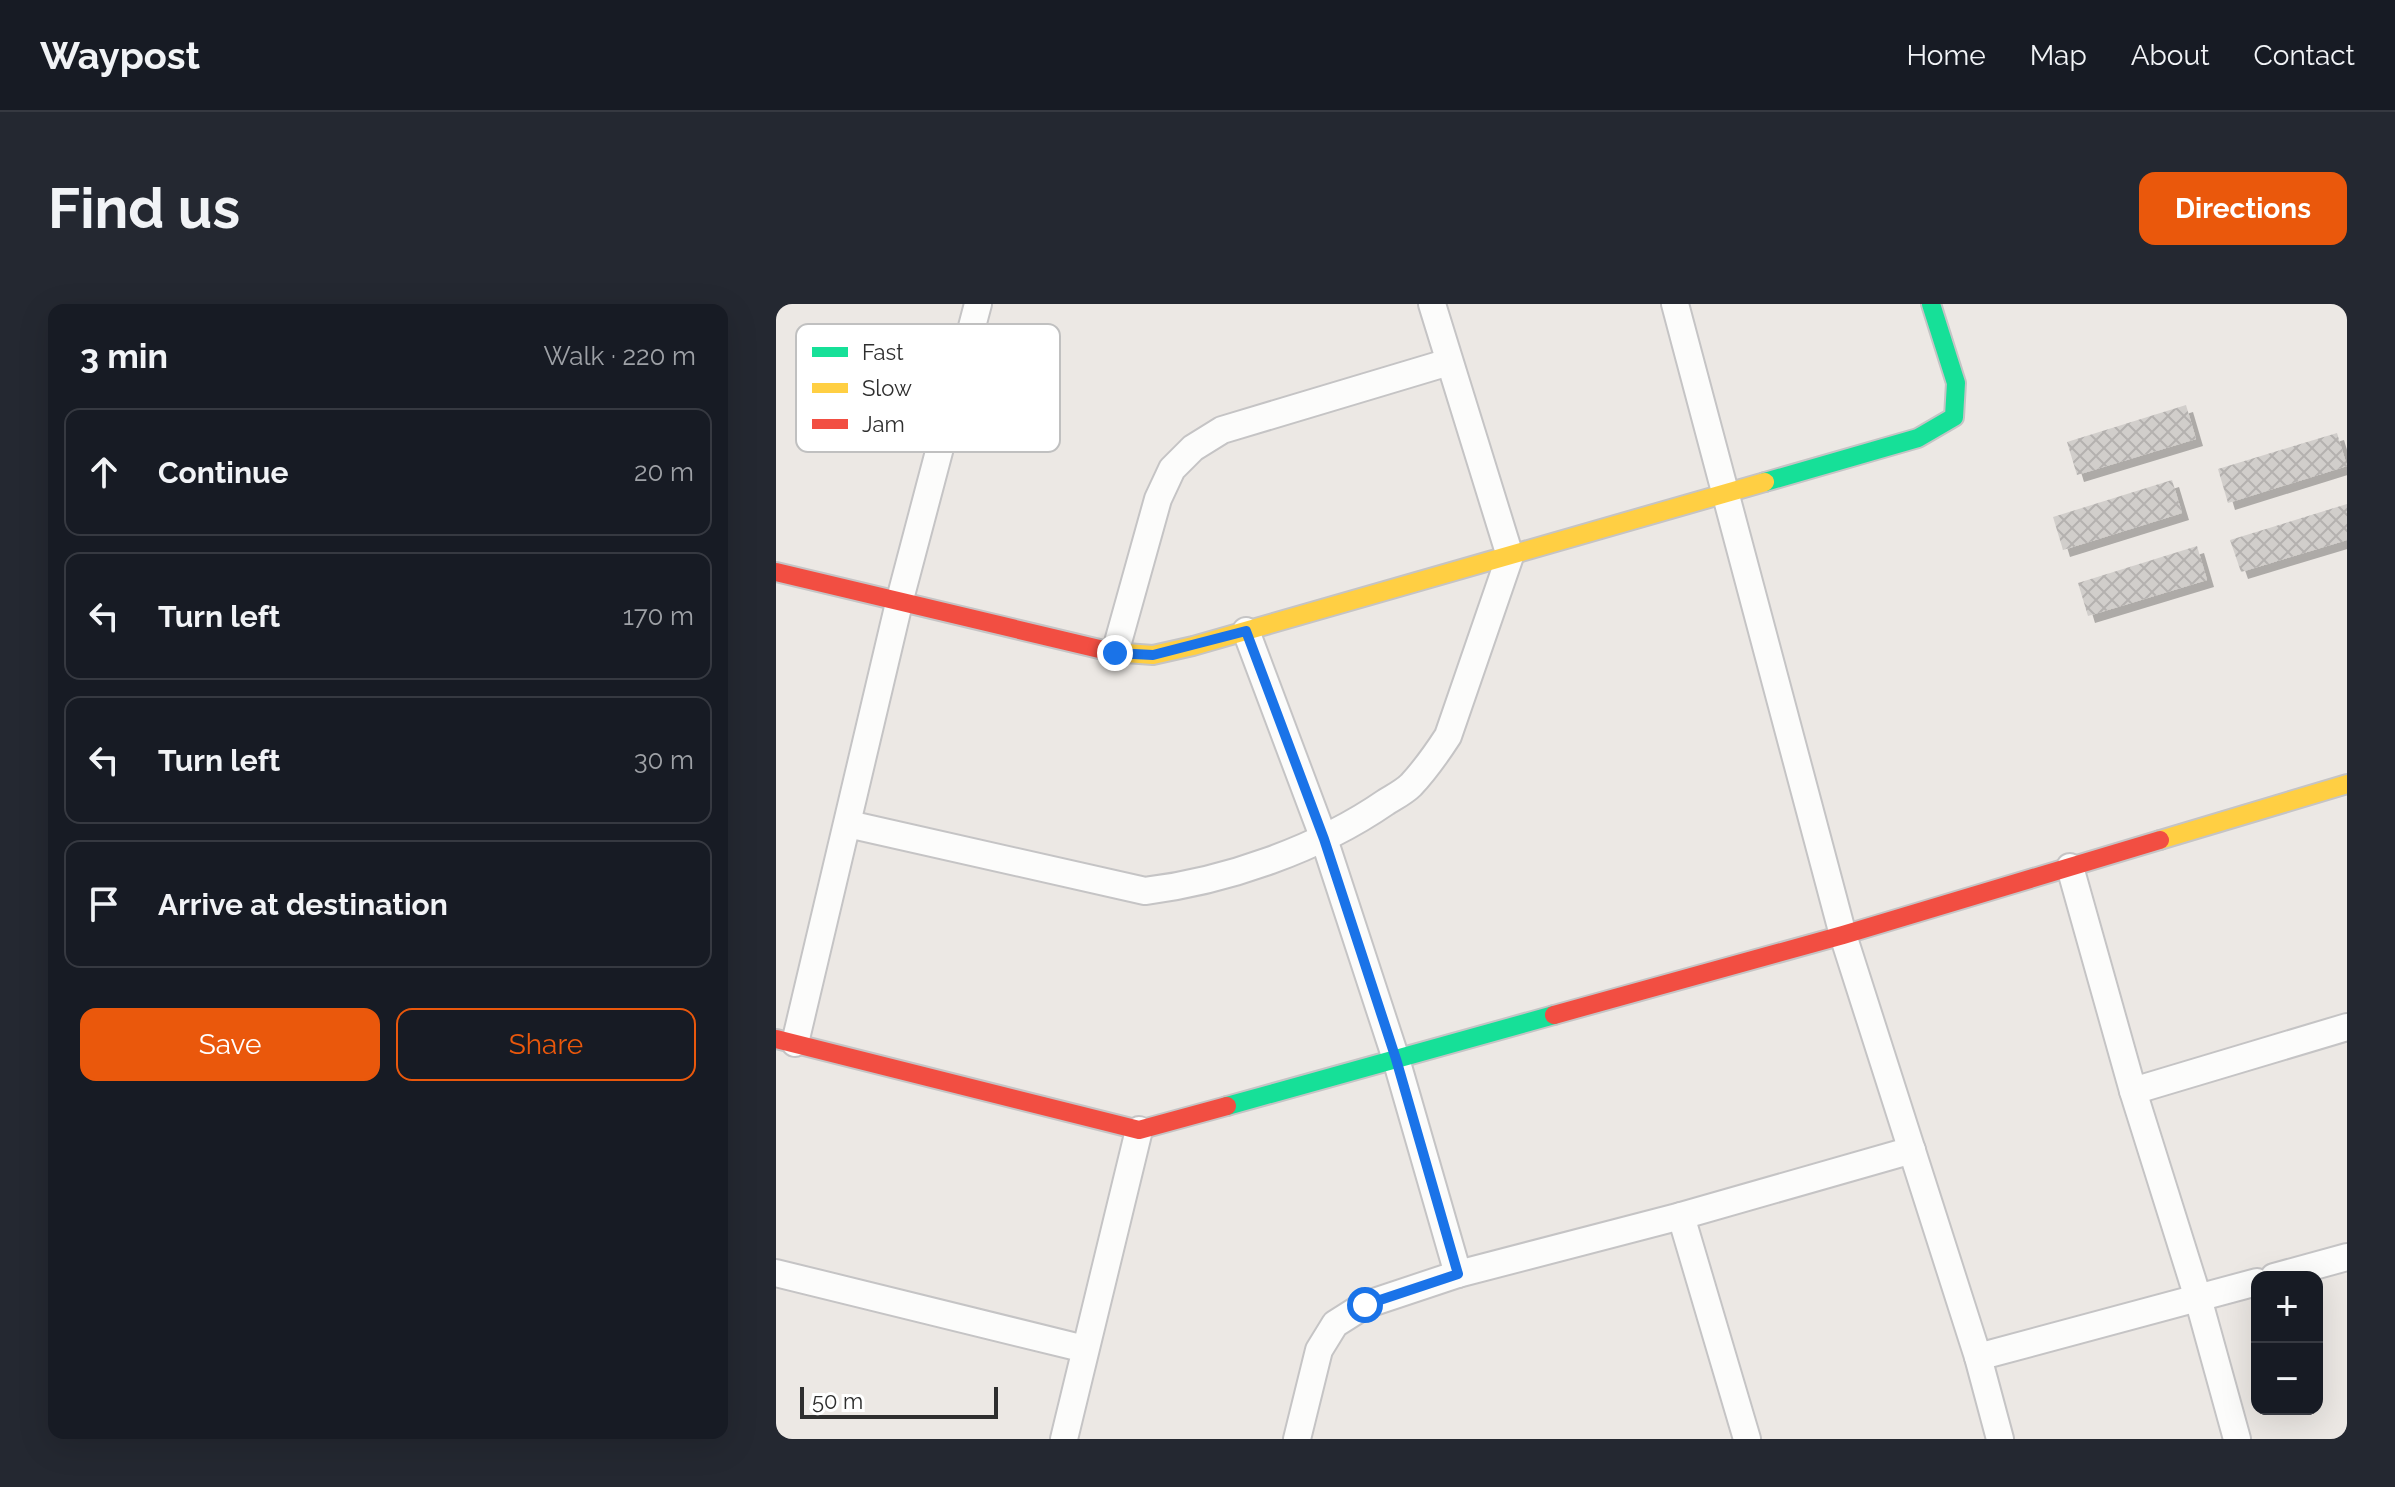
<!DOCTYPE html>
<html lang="en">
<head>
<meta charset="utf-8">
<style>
	:root { --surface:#171b24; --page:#242831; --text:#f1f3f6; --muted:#9ea1a6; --line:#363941; --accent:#ea580c }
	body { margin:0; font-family:Raleway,sans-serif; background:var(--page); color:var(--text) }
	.controls { position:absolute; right:24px; bottom:24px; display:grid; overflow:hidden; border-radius:16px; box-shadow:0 8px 32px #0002 }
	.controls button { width:72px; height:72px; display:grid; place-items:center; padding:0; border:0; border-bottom:2px solid var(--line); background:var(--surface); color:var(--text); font:40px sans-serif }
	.scale { position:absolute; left:24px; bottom:20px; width:198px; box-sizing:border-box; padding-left:8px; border:4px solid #2e2e2e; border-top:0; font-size:22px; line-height:28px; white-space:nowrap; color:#2e2e2e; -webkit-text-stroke:6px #fff; paint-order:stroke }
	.stop { position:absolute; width:24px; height:24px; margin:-18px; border:6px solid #1a73e8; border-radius:50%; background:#fff }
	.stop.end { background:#1a73e8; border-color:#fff; box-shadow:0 2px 8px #0008 }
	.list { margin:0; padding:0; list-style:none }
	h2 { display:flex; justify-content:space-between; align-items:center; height:104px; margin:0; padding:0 32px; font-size:34px }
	h2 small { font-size:26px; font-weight:400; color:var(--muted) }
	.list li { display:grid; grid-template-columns:52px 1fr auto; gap:24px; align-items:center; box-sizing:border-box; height:128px; margin:0 16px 16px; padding:0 16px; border:2px solid var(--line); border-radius:16px }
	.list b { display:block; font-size:30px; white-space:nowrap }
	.list em { font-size:26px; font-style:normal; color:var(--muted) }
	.actions { display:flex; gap:16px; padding:24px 32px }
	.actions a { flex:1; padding:18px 0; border:2px solid var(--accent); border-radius:16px; text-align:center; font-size:28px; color:var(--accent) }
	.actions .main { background:var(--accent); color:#fff }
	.icon { flex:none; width:44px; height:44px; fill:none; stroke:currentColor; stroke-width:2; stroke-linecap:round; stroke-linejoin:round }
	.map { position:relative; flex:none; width:1571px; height:1135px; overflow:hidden; border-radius:16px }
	header { display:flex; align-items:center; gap:48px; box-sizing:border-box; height:112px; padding:0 40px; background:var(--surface); border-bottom:2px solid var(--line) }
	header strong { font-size:38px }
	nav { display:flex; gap:44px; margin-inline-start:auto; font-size:28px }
	.intro { display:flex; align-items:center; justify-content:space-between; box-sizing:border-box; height:192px; padding:0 48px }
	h1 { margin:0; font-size:56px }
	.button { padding:20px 36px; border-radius:16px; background:var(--accent); color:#fff; font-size:28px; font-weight:700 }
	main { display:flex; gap:48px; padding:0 48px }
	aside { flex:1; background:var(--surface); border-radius:16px; box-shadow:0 8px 32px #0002 }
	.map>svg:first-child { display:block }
	.building { fill:url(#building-cross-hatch); filter:url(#shadow) }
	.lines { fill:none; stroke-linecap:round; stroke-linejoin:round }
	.street-casing { stroke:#c5c4c5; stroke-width:30 }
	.fast-casing { stroke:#c5c4c5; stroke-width:22 }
	.slow-casing { stroke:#c5c4c5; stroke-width:22 }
	.jam-casing { stroke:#c5c4c5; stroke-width:22 }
	.street { stroke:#fcfcfb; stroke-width:26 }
	.fast { stroke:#16e098; stroke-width:18 }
	.slow { stroke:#ffcf43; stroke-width:18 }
	.jam { stroke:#f24e42; stroke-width:18 }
	.route { stroke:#1a73e8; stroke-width:10 }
	.key { fill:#fff; stroke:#c0c0c0; stroke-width:2 }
	.key-label { font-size:22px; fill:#2e2e2e }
</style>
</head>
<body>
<header>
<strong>Waypost</strong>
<nav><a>Home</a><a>Map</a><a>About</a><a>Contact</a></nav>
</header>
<div class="intro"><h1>Find us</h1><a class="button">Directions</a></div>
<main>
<aside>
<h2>3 min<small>Walk · 220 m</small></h2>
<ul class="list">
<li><svg class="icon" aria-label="ahead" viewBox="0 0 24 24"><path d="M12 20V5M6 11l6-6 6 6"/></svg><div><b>Continue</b></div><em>20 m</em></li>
<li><svg class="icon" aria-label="left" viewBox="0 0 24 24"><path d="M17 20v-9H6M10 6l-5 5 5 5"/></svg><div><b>Turn left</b></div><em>170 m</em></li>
<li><svg class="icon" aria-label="left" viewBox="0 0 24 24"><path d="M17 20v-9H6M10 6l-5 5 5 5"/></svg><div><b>Turn left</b></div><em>30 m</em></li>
<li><svg class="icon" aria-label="arrive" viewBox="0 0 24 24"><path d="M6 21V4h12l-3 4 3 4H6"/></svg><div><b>Arrive at destination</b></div></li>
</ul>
<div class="actions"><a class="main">Save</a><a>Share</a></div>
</aside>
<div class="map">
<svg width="1571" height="1135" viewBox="0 0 1571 1135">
	<defs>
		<pattern id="building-cross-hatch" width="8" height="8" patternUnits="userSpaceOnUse" patternTransform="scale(2)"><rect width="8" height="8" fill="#d1cecb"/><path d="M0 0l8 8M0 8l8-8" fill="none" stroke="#b4b1af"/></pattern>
		<filter id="shadow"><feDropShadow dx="7" dy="7" stdDeviation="0" flood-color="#0004"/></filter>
	</defs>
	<rect width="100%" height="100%" fill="#ece8e4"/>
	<g class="building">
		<polygon points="1410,101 1420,135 1301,171 1291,138"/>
		<polygon points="1561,129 1571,162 1452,199 1442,165"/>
		<polygon points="1396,176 1406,209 1287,246 1277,213"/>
		<polygon points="1571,200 1571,236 1465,268 1454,236"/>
		<polygon points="1421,242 1431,276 1312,312 1302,279"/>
	</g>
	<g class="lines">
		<defs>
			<g id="street">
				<polyline points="899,0 1067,631 1202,1053 1224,1135"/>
				<polyline points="470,327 548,535 620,755 682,970"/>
				<polyline points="339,349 382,195 396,165 417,144 446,126 673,58"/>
				<path d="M72,520l297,67c81,-10 173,-42 241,-89 8,-5 18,-10 25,-17 14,-15 26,-32 37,-49l62,-180 -78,-252"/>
				<polyline points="1294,563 1357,787 1422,994 1461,1135"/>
				<polyline points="19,739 123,299 202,0"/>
				<polyline points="1357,787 1571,723"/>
				<polyline points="905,912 971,1135"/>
				<polyline points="0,969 309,1045"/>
				<polyline points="1498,973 1571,953"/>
				<polyline points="1202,1053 1481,978"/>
				<polyline points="288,1135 363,826"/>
				<polyline points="521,1135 543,1046 559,1020 589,1001 682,970 905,912 1136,846"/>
			</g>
			<g id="fast">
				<polyline points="989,178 1142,134 1178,113 1180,79 1155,0"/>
				<polyline points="451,802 778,711"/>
			</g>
			<g id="slow">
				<polyline points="336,348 377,351 417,342 989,178"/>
				<polyline points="1384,536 1571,480"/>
			</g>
			<g id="jam">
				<polyline points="0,268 336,348"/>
				<polyline points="778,711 1067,631 1384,536"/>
				<polyline points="0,735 363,826 451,802"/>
			</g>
		</defs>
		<use href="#street" class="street-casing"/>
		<use href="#fast" class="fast-casing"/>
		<use href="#slow" class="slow-casing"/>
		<use href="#jam" class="jam-casing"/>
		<use href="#street" class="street"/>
		<use href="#fast" class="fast"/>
		<use href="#slow" class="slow"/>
		<use href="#jam" class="jam"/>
	</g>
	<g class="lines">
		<polyline class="route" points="339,349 377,351 470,327 548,535 620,755 682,970 589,1001"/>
	</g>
	<rect x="20" y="20" width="264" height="128" rx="12" class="key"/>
	<rect x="36" y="43" width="36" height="10" fill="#16e098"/>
	<rect x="36" y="79" width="36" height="10" fill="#ffcf43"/>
	<rect x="36" y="115" width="36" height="10" fill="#f24e42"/>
	<g class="key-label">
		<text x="86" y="56">Fast</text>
		<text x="86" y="92">Slow</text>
		<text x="86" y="128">Jam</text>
	</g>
</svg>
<div class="controls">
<button>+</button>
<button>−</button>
</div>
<div class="scale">50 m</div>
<div class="stop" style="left:589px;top:1001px"></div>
<div class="stop end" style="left:339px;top:349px"></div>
</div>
</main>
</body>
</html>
